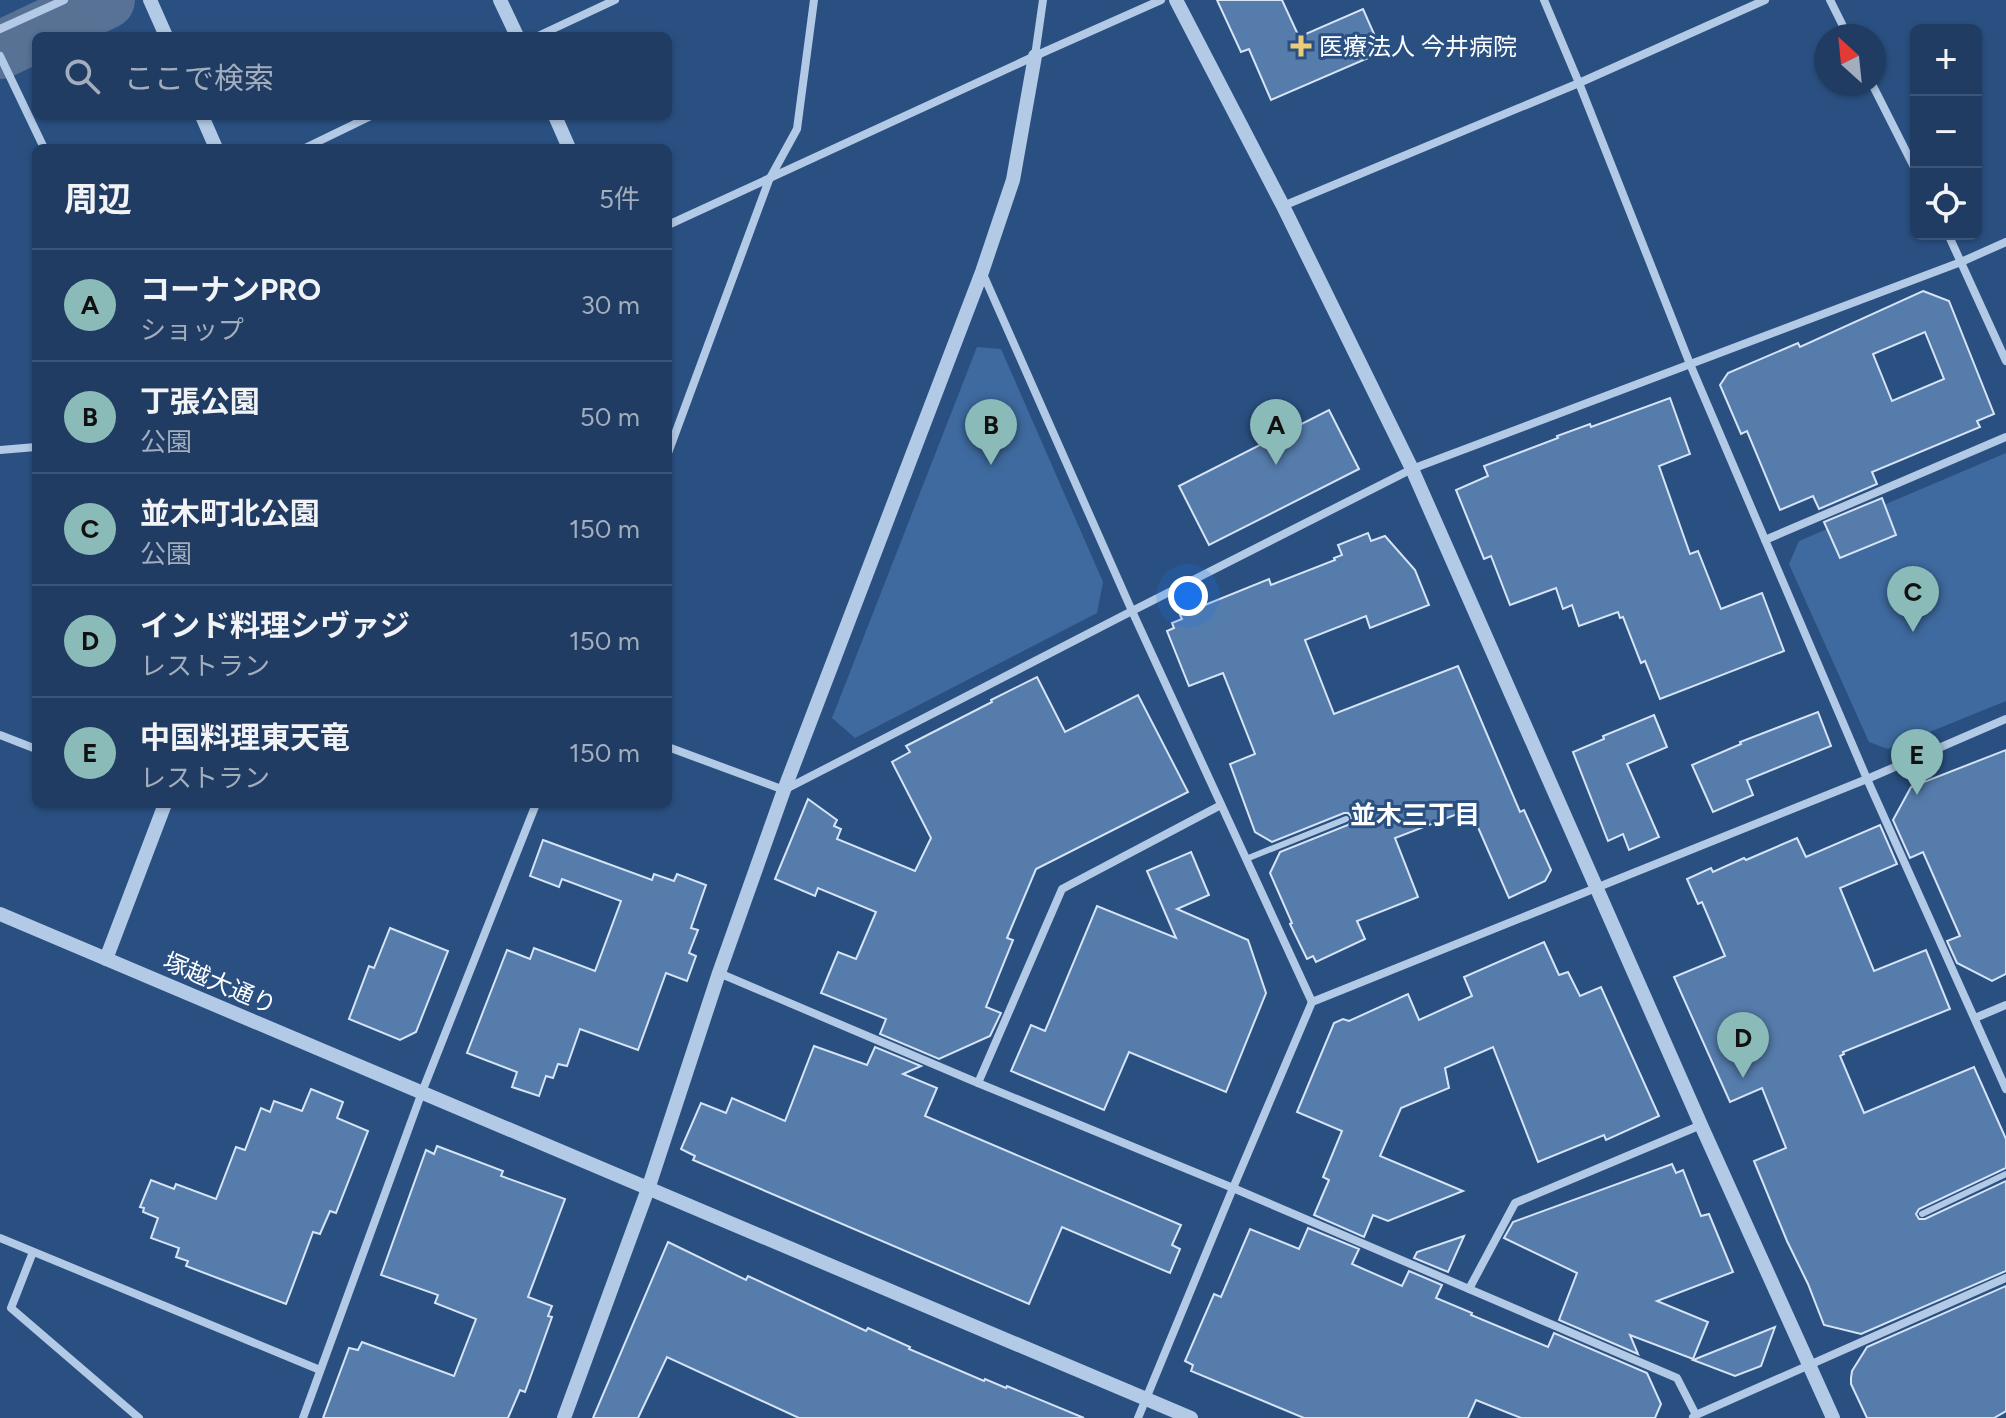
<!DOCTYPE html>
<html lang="ja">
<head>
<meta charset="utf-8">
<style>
	:root { --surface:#203c62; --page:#284368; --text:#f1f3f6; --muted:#a2adbe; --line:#3d5677; --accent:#8bbbb9 }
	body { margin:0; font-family:Figtree,"Noto Sans JP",sans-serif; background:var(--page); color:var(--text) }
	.controls { position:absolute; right:24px; top:24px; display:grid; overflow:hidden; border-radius:12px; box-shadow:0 2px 6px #0004 }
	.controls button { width:72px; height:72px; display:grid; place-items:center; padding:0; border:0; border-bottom:2px solid var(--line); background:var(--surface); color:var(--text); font:40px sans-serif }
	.compass { position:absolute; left:1814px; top:24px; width:72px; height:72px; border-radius:50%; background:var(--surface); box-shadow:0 2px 6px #0004; rotate:333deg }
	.you { position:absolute; left:1188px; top:596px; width:28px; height:28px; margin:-20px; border:6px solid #fff; border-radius:50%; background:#1a73e8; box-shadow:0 0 0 12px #1a73e833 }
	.badge { display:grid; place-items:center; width:52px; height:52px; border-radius:50%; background:var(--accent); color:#111; font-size:26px; font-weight:700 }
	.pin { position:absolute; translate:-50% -66px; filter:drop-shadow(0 2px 4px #0008) }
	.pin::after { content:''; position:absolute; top:42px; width:28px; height:24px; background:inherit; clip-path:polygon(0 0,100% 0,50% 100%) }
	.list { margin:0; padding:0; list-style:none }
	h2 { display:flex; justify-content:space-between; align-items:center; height:104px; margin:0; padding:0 32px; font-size:34px }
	h2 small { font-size:26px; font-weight:400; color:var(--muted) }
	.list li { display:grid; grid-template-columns:52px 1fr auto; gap:24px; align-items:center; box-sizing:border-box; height:112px; padding:0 32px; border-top:2px solid var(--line) }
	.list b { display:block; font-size:30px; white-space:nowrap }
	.list p { margin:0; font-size:26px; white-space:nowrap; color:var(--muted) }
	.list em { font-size:26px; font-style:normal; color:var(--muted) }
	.icon { flex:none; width:44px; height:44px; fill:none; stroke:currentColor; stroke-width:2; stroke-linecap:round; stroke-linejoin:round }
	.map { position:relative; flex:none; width:2006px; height:1418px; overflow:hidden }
	.search { position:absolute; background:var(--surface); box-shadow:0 2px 6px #0004; left:32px; top:32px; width:640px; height:88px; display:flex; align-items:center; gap:20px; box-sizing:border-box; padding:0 28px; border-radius:12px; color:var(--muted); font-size:30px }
	.panel { position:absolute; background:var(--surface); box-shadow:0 2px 6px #0004; left:32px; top:144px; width:640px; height:664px; border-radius:12px }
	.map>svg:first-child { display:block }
	.green { fill:#3f6a9f }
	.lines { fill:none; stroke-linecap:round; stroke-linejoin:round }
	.river { stroke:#577295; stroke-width:58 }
	.building { fill:#567cac; stroke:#d6e4f5; stroke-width:2; fill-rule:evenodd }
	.service { stroke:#b3cae6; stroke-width:6 }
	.minor { stroke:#b3cae6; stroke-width:8 }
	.tertiary { stroke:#b3cae6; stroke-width:14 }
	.poi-dot { fill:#eccc7b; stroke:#2a5082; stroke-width:3 }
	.labels { text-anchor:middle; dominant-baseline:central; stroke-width:6; stroke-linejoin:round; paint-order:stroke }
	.poi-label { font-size:24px; fill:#fff; stroke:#2a5082; text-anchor:start }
	.street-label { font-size:24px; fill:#fff; stroke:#2a5082 }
	.neighbourhood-label { font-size:26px; font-weight:bold; fill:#fff; stroke:#2a5082 }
</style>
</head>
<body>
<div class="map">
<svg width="2006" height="1418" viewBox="0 0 2006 1418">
	<rect width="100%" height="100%" fill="#2a5082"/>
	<g class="green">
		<polygon points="977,347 1001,349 1103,582 1097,613 855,738 832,718"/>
		<polygon points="2006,453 2006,701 1888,749 1869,742 1789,564 1799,541"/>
	</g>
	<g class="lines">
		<polyline class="river" points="0,50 106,0"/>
	</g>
	<g class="building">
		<polygon points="1217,0 1282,0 1299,37 1363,9 1382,52 1271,100 1249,49 1241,52"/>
		<path d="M1923,291l26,10 45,113 -17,7 3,6 -108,45 5,12 -58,25 -6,-13 -33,14 -33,-79 -6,3 -21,-49 8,-12 70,-30 2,4zM1925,332l19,47 -52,22 -19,-47z"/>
		<polygon points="1670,398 1690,454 1659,466 1690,554 1698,551 1721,609 1762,593 1784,651 1660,699 1645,661 1641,663 1623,617 1620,618 1618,612 1579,626 1572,605 1563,609 1556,588 1510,605 1491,556 1484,559 1456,490 1488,476 1484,466 1558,438 1557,436 1590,424 1591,427"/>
		<polygon points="1329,410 1359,469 1209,545 1179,486"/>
		<polygon points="1882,498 1896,535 1840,558 1824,522"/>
		<polygon points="1368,533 1371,541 1385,536 1415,570 1429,605 1370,628 1366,616 1305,640 1334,714 1458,666 1520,812 1524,810 1551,870 1545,881 1509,898 1470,809 1395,838 1418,897 1357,921 1365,939 1316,962 1313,956 1307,959 1290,924 1292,923 1270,873 1280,852 1348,825 1352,821 1351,816 1348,813 1344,813 1272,842 1255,832 1230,764 1255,754 1223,673 1189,686 1167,631 1174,628 1172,623 1182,619 1180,615 1269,579 1271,585 1335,560 1334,558 1342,555 1338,545"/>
		<polygon points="1037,677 1065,732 1138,695 1188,792 1036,869 1007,938 1013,940 986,1007 1001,1013 990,1036 939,1059 880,1034 886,1019 821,993 838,952 856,959 876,912 818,888 815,896 775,879 808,799 837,820 834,826 841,829 837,839 915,871 931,838 892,762 910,752 906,746 992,702 991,700"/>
		<polygon points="1818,712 1831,746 1747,780 1753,795 1713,812 1692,765 1741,744 1740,742"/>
		<polygon points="1654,715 1667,747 1627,764 1659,837 1629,850 1623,834 1608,841 1573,752 1604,739 1603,736"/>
		<polygon points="2006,750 2006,974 1992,981 1957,963 1947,941 1960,936 1923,852 1910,858 1893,820 1911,787"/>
		<polygon points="1880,825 1897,864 1840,888 1874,971 1926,950 1950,1009 1843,1052 1844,1054 1840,1056 1864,1113 1974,1067 2006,1139 2006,1168 1919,1209 1916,1214 1919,1219 1925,1219 2006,1181 2006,1271 1861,1334 1824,1325 1808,1284 1787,1241 1754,1161 1786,1148 1762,1088 1730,1102 1674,977 1725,956 1702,902 1698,904 1687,879 1711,868 1713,872 1744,858 1746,860 1797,838 1806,857"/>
		<polygon points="543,840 652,880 654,874 674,881 677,874 706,885 691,928 698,930 689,953 696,956 687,981 666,973 638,1050 580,1029 567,1066 558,1064 553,1078 546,1076 539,1096 512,1087 517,1072 467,1053 507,950 530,959 534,948 595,971 621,901 562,879 559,887 530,876"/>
		<polygon points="1191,852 1209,895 1177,909 1248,940 1266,993 1226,1092 1129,1052 1104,1110 1011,1071 1031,1025 1045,1031 1097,906 1176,938 1147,871"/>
		<polygon points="390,928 448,951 416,1032 400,1040 349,1019 369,966 374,968"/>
		<polygon points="1544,942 1559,975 1568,972 1580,996 1601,987 1659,1116 1606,1140 1604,1135 1538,1162 1493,1047 1445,1068 1449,1088 1401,1108 1380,1156 1463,1191 1388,1221 1373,1215 1364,1237 1314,1215 1329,1180 1323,1177 1342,1131 1297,1112 1334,1023 1343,1019 1349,1021 1408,994 1419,1020 1472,996 1464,977"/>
		<polygon points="814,1046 867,1065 875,1047 921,1066 903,1074 937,1088 925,1116 1181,1225 1172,1245 1180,1249 1170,1273 1062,1227 1029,1304 693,1160 695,1156 681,1149 701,1103 726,1113 732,1098 785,1121"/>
		<polygon points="311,1089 343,1102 337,1118 368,1131 336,1213 330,1211 320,1234 313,1232 286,1304 186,1266 188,1261 176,1257 179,1248 151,1238 158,1218 143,1212 144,1208 140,1207 151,1180 174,1189 176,1184 216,1199 236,1147 245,1150 261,1108 270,1112 274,1101 302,1111"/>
		<polygon points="437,1146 503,1171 501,1176 565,1199 528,1297 552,1306 548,1316 552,1317 525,1392 520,1390 508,1418 323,1418 349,1348 358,1350 362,1342 454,1376 476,1319 435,1303 438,1295 381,1275 426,1150 434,1154"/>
		<polygon points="1672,1164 1676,1173 1683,1170 1701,1216 1709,1214 1733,1272 1657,1301 1708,1322 1693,1359 1630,1335 1638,1354 1559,1320 1577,1273 1504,1238 1513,1222"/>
		<polygon points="1308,1228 1359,1249 1352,1264 1402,1286 1409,1271 1442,1285 1436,1298 1472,1313 1471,1315 1548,1347 1554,1333 1647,1373 1661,1404 1655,1418 1521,1418 1476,1400 1468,1418 1304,1418 1191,1371 1193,1365 1185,1361 1214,1294 1221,1297 1250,1229 1299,1249"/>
		<polygon points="1464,1236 1448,1272 1414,1258 1417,1252"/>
		<polygon points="668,1242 746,1280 748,1276 866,1331 868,1328 910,1347 909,1349 984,1381 985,1379 1006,1388 1007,1386 1084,1418 799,1418 667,1357 638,1418 593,1418"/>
		<polygon points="2006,1286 2006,1411 1994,1418 1867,1418 1851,1384 1851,1378 1852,1371 1867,1347"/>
		<polygon points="1775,1327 1761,1366 1735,1376 1693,1360"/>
	</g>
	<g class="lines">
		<g class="service">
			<polyline points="1246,859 1346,819"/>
			<polyline points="1922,1214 2006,1174"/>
		</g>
		<g class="minor">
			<polyline points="1544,0 1579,83 1690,364 1867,779 2006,1089"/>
			<polyline points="1830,0 1848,36"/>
			<polyline points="0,29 64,0"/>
			<polyline points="538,36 615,0"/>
			<polyline points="0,56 44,148"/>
			<polyline points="1035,56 1043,0"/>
			<polyline points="1872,84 1916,171"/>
			<polyline points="305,148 371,116"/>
			<polyline points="1283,206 1579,83 1765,0"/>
			<polyline points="668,225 1035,56 1161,0"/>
			<polyline points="1948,234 2006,361"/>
			<polyline points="983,274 1132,611 1312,1002"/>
			<polyline points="0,450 36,447"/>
			<polyline points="668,453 769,180 797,129 814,0"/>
			<polyline points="1765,540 2006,437"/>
			<polyline points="0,735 36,749"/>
			<polyline points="668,747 784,790 1132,611 1412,469 1961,262 2006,242"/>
			<polyline points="719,973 978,1083 1233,1188 1677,1378 1696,1415"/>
			<polyline points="1975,1018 2006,1005"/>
			<polyline points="978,1083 1062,889 1221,805"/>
			<polyline points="0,1238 320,1370"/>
			<polyline points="33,1252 11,1308 139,1418"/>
			<polyline points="1469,1289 1515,1203 1701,1125"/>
			<polyline points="1693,1417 1696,1415 2006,1278"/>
			<polyline points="303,1418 422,1092 536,804"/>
			<polyline points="1138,1418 1233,1188 1312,1002 1867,779 2006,719"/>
		</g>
		<g class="tertiary">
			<polyline points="150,0 166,36"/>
			<polyline points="500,0 517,36"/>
			<polyline points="1176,0 1283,206 1412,469 1701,1125 1833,1418"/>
			<polyline points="202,116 216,148"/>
			<polyline points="555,116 569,148"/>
			<polyline points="0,914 1191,1418"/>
			<polyline points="106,959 165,804"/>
			<polyline points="564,1418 648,1189 719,973 784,790 982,272 1013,180 1035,56"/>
		</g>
	</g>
	<path class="poi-dot" d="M1297 34h8v8h8v8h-8v8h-8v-8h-8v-8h8z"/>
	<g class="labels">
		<g class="poi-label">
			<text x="1319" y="46">医療法人 今井病院</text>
		</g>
		<g class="street-label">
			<text transform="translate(220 983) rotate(23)">塚越大通り</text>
		</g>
		<g class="neighbourhood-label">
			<text x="1415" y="815">並木三丁目</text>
		</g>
	</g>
</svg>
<div class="controls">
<button>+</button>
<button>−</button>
<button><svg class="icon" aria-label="locate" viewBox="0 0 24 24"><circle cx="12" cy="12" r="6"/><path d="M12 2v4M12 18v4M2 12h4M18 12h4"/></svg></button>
</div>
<svg class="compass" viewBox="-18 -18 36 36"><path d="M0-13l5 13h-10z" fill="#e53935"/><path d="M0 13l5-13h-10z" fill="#a2adbe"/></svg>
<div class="you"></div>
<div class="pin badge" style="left:1276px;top:465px">A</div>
<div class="pin badge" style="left:991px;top:465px">B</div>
<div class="pin badge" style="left:1913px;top:632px">C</div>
<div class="pin badge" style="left:1743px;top:1078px">D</div>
<div class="pin badge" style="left:1917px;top:795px">E</div>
<div class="search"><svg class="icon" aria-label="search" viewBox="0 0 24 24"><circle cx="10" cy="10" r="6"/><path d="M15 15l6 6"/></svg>ここで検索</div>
<section class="panel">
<h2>周辺<small>5件</small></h2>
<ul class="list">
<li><span class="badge">A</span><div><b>コーナンPRO</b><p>ショップ</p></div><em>30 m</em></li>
<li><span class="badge">B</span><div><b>丁張公園</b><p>公園</p></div><em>50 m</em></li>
<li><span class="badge">C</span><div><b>並木町北公園</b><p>公園</p></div><em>150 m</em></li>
<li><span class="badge">D</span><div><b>インド料理シヴァジ</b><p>レストラン</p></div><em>150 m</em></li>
<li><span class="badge">E</span><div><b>中国料理東天竜</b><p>レストラン</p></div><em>150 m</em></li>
</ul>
</section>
</div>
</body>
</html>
